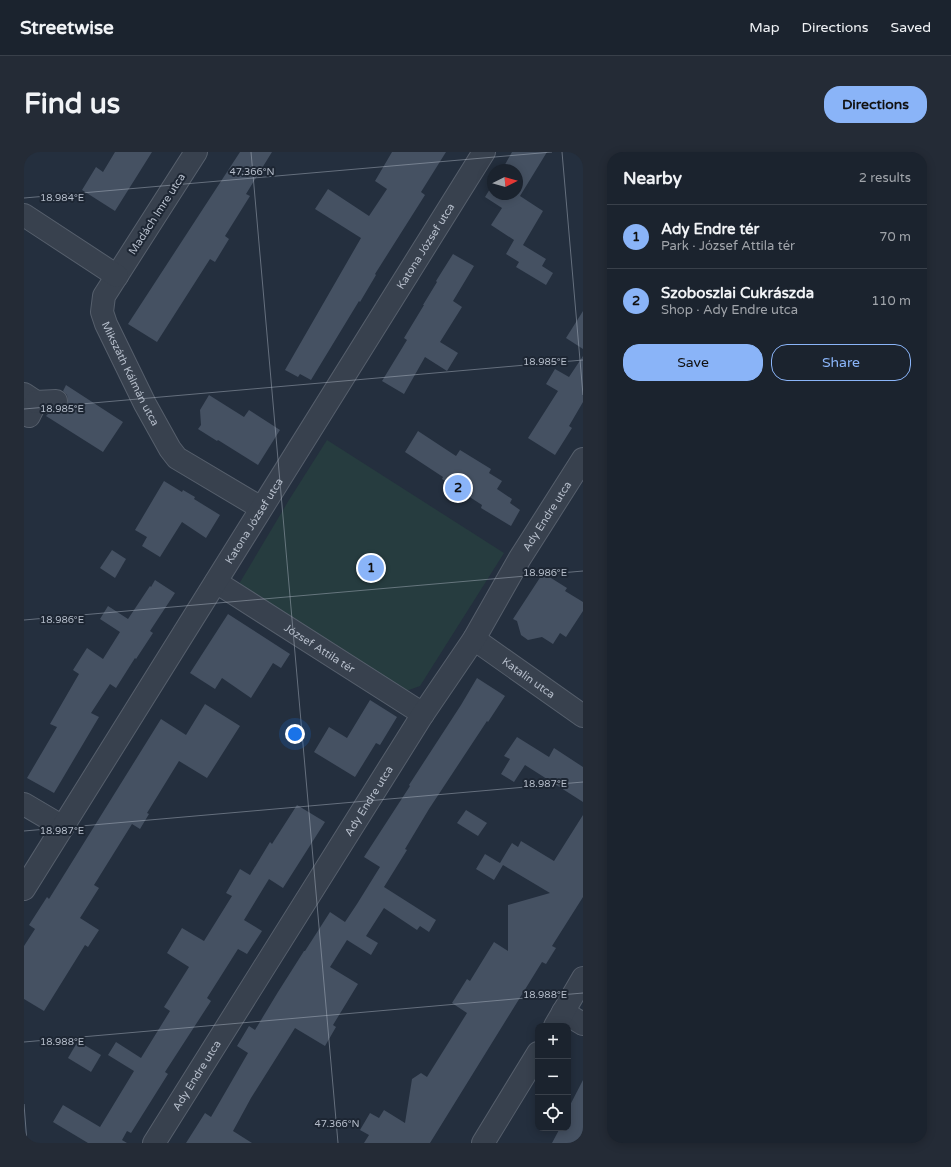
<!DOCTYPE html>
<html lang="en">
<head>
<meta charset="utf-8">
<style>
	:root { --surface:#1b232e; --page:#242b36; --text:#f1f3f6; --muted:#a0a4aa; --line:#39404a; --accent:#8ab4f8 }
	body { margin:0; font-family:"Varela Round",sans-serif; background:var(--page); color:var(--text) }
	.controls { position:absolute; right:12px; bottom:12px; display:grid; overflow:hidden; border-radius:8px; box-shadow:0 2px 10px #0003 }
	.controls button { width:36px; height:36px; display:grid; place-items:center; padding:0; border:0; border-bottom:1px solid var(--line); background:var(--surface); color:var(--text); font:20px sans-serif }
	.compass { position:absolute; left:463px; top:12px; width:36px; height:36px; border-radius:50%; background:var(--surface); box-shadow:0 2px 10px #0003; rotate:85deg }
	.you { position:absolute; left:271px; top:582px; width:14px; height:14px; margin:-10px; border:3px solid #fff; border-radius:50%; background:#1a73e8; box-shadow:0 0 0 6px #1a73e833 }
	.badge { display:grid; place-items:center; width:26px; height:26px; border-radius:50%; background:var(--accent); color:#111; font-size:13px; font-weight:700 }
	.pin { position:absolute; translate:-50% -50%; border:2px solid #fff; box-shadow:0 1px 4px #0006 }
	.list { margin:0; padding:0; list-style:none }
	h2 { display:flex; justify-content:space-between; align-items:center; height:52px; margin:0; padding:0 16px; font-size:17px }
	h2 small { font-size:13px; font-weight:400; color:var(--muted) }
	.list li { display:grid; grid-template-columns:26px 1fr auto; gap:12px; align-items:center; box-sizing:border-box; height:64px; padding:0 16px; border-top:1px solid var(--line) }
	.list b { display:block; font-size:15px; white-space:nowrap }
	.list p { margin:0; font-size:13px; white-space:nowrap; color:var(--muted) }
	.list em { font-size:13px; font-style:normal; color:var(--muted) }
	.actions { display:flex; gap:8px; padding:12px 16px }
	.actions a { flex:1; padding:9px 0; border:1px solid var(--accent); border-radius:16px; text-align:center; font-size:14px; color:var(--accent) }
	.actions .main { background:var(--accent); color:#111 }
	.icon { flex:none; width:22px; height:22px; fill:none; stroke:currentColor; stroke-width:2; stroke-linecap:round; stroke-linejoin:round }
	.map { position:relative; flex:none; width:559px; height:991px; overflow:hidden; border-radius:16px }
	header { display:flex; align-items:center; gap:24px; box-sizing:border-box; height:56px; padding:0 20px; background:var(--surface); border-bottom:1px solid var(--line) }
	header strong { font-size:19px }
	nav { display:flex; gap:22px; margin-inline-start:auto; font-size:14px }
	.intro { display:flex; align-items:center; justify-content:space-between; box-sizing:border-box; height:96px; padding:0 24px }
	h1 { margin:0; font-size:28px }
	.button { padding:10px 18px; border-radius:16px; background:var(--accent); color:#111; font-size:14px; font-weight:700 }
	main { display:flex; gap:24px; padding:0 24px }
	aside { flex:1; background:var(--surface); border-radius:16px; box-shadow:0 2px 10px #0003 }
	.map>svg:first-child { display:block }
	.green { fill:#263c3f }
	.building { fill:#455162 }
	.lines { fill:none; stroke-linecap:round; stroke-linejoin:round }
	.minor-casing { stroke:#565f6c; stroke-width:24 }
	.minor { stroke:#38414e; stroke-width:22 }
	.ticks { fill:none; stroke:#b4bcc9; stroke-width:1; stroke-opacity:0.45 }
	.labels { text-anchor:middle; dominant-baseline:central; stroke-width:4; stroke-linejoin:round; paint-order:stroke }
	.street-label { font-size:11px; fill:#b4bcc9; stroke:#1d2633 }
	.ticks-label { font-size:10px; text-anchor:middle; fill:#b4bcc9; stroke:#1d2633; stroke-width:4; stroke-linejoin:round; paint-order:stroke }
</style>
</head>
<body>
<header>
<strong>Streetwise</strong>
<nav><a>Map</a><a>Directions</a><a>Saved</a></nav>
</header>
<div class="intro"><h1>Find us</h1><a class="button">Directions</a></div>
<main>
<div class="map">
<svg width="559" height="991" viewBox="0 0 559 991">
	<rect width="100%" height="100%" fill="#242f3e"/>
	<polygon class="green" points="303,288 480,401 396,534 382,539 215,432 265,348"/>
	<g class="building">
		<polygon points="91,0 128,0 91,59 58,38 72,15 79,20"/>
		<polygon points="216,0 248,0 222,42 226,44 201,84 205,87 191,110 186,107 133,190 104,172"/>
		<polygon points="368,0 422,0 397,40 401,43 351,122 352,123 336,150 335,149 287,228 276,222 274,225 261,218 337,86 291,57 304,37 345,64 363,37 351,29"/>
		<polygon points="488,0 523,0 496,44 519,59 499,93 522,107 518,114 529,121 522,133 492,115 495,110 482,102 490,88 467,73 478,56 461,45 469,32 469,42 493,42 493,18 478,18"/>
		<polygon points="429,102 450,114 429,149 438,155 416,190 434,201 423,219 401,205 380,242 358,229 383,188 380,186 400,153 399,153 413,130 412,129"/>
		<polygon points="559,159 559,197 542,186"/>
		<polygon points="559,204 559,250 545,274 548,276 531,303 504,286 534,239 522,232 531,217 545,225"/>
		<polygon points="42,233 99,270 79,300 22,264 24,262 33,261 38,260 43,255 44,248 43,243 39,239"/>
		<polygon points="185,243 220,265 225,258 256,278 234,313 194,288 193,289 174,277 177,273 176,258"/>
		<polygon points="394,279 432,304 436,298 467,317 465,321 478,329 473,337 488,347 486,351 496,358 487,374 457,356 458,353 418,327 419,325 381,300"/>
		<polygon points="140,329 158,340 159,338 171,345 170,347 196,363 182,386 158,370 136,405 118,394 123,385 111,378"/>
		<polygon points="88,398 102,407 91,426 76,416"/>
		<polygon points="519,421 543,436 541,439 559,450 559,459 542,485 536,481 529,492 518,485 504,488 497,483 493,469 489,467"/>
		<polygon points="131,428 151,441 126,479 129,481 112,507 111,506 92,536 86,532 67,561 75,565 30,641 3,626 33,575 26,572 55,522 49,518 63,496 79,507 96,480 76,467 84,454 104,467 126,434 127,435"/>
		<polygon points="204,462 266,502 257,516 249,511 227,546 198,526 191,537 166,521"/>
		<polygon points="453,526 481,544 464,570 463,569 405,657 381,697 383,698 360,735 412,768 405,780 396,774 393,778 360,756 342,784 354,791 347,803 323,788 306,815 334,832 309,873 312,875 301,894 271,876 227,946 209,979 228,991 162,991 181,961 187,965 224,901 213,894 225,874 231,878 254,840 280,799 281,799 306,760 321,770 333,752 356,715 340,705 386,634 385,633 437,553"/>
		<polygon points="346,548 373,565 356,593 352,591 331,625 290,600 305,575 323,586"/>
		<polygon points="181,552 216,574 183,626 155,609 123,661 125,662 116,677 108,672 70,733 75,736 56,766 75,778 64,795 61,793 20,859 0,847 0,794 11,777 5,773 23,745 25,747 137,567 162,583"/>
		<polygon points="493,585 525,605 530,596 559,615 559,650 501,613 490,630 477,622 486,607 480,604"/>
		<polygon points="273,653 301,670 259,736 245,727 220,768 238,779 223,802 214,797 183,846 187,849 141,920 144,922 107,981 103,979 98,988 103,991 64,991 29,970 39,953 76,975 110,919 84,903 92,890 117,906 146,859 140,855 165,815 143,801 158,776 180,789 208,744 202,741 216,717 226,723 246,690 248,692"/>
		<polygon points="442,658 463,671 454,684 433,671"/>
		<polygon points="559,663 559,745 528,794 532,796 522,812 518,810 406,991 340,991 345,983 336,978 346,961 355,966 360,958 381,971 388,927 397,921 403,925 443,861 428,851 443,827 446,829 470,790 484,799 484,753 526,741 479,713 470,728 452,717 461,702 476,711 488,691 494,695 497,689 530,709"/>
		<polygon points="54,889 77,903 67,920 44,906"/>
		<polygon points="559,928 559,991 528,991 536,976 544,976 544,957"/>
	</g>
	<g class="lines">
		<defs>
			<g id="minor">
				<path id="s1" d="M172,0l-92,144 -2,16 4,12 39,80 25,45 7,9 84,50"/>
				<polyline points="0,63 93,124"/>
				<polyline points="0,242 12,250 5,264"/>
				<polyline points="12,250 32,249"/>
				<path id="s2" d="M192,430l207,132"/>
				<path id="s3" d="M450,487l109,77"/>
				<polyline points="0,652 39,675"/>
				<path id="s4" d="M0,737l460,-737"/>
				<polyline points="539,860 559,872"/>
				<polyline points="531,874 559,826"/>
				<path id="s5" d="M130,991l269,-429 51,-75 46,-81 63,-99"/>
				<polyline points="459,991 514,901"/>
			</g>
		</defs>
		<use href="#minor" class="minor-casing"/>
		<use href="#minor" class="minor"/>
	</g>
	<path class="ticks" d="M227,0l87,991M538,0l21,243M0,46l528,-46M0,257l559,-49M0,468l559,-49M0,679l559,-49M0,890l559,-49M0,952l3,39"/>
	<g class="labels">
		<g class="street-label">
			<text transform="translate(133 62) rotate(-57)">Madách Imre utca</text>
			<text stroke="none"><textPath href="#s4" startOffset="758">Katona József utca</textPath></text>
			<text stroke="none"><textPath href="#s1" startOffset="255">Mikszáth Kálmán utca</textPath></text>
			<text stroke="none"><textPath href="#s5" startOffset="740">Ady Endre utca</textPath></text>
			<text stroke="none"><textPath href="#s4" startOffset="434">Katona József utca</textPath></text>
			<text stroke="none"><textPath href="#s2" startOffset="123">József Attila tér</textPath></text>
			<text stroke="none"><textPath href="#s3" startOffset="67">Katalin utca</textPath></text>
			<text stroke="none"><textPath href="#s5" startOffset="404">Ady Endre utca</textPath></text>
			<text stroke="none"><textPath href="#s5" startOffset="80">Ady Endre utca</textPath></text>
		</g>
	</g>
	<g class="ticks-label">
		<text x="228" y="23">47.366°N</text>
		<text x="38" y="49">18.984°E</text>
		<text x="521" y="213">18.985°E</text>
		<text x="38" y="260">18.985°E</text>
		<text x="521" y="424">18.986°E</text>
		<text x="38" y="471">18.986°E</text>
		<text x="521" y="635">18.987°E</text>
		<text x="38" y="682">18.987°E</text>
		<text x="521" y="846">18.988°E</text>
		<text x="38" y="893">18.988°E</text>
		<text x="313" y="975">47.366°N</text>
	</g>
</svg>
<div class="controls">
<button>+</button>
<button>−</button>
<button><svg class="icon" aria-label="locate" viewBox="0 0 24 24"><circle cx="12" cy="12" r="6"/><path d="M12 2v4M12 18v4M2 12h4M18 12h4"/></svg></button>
</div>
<svg class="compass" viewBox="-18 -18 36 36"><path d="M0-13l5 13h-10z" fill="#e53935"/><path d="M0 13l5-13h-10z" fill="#a0a4aa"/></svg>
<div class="you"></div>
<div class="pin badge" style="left:347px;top:416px">1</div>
<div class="pin badge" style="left:434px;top:336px">2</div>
</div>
<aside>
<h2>Nearby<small>2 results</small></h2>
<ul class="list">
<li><span class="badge">1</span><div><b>Ady Endre tér</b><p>Park · József Attila tér</p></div><em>70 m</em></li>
<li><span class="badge">2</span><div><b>Szoboszlai Cukrászda</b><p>Shop · Ady Endre utca</p></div><em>110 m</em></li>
</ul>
<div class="actions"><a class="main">Save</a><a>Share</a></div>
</aside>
</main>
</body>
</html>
